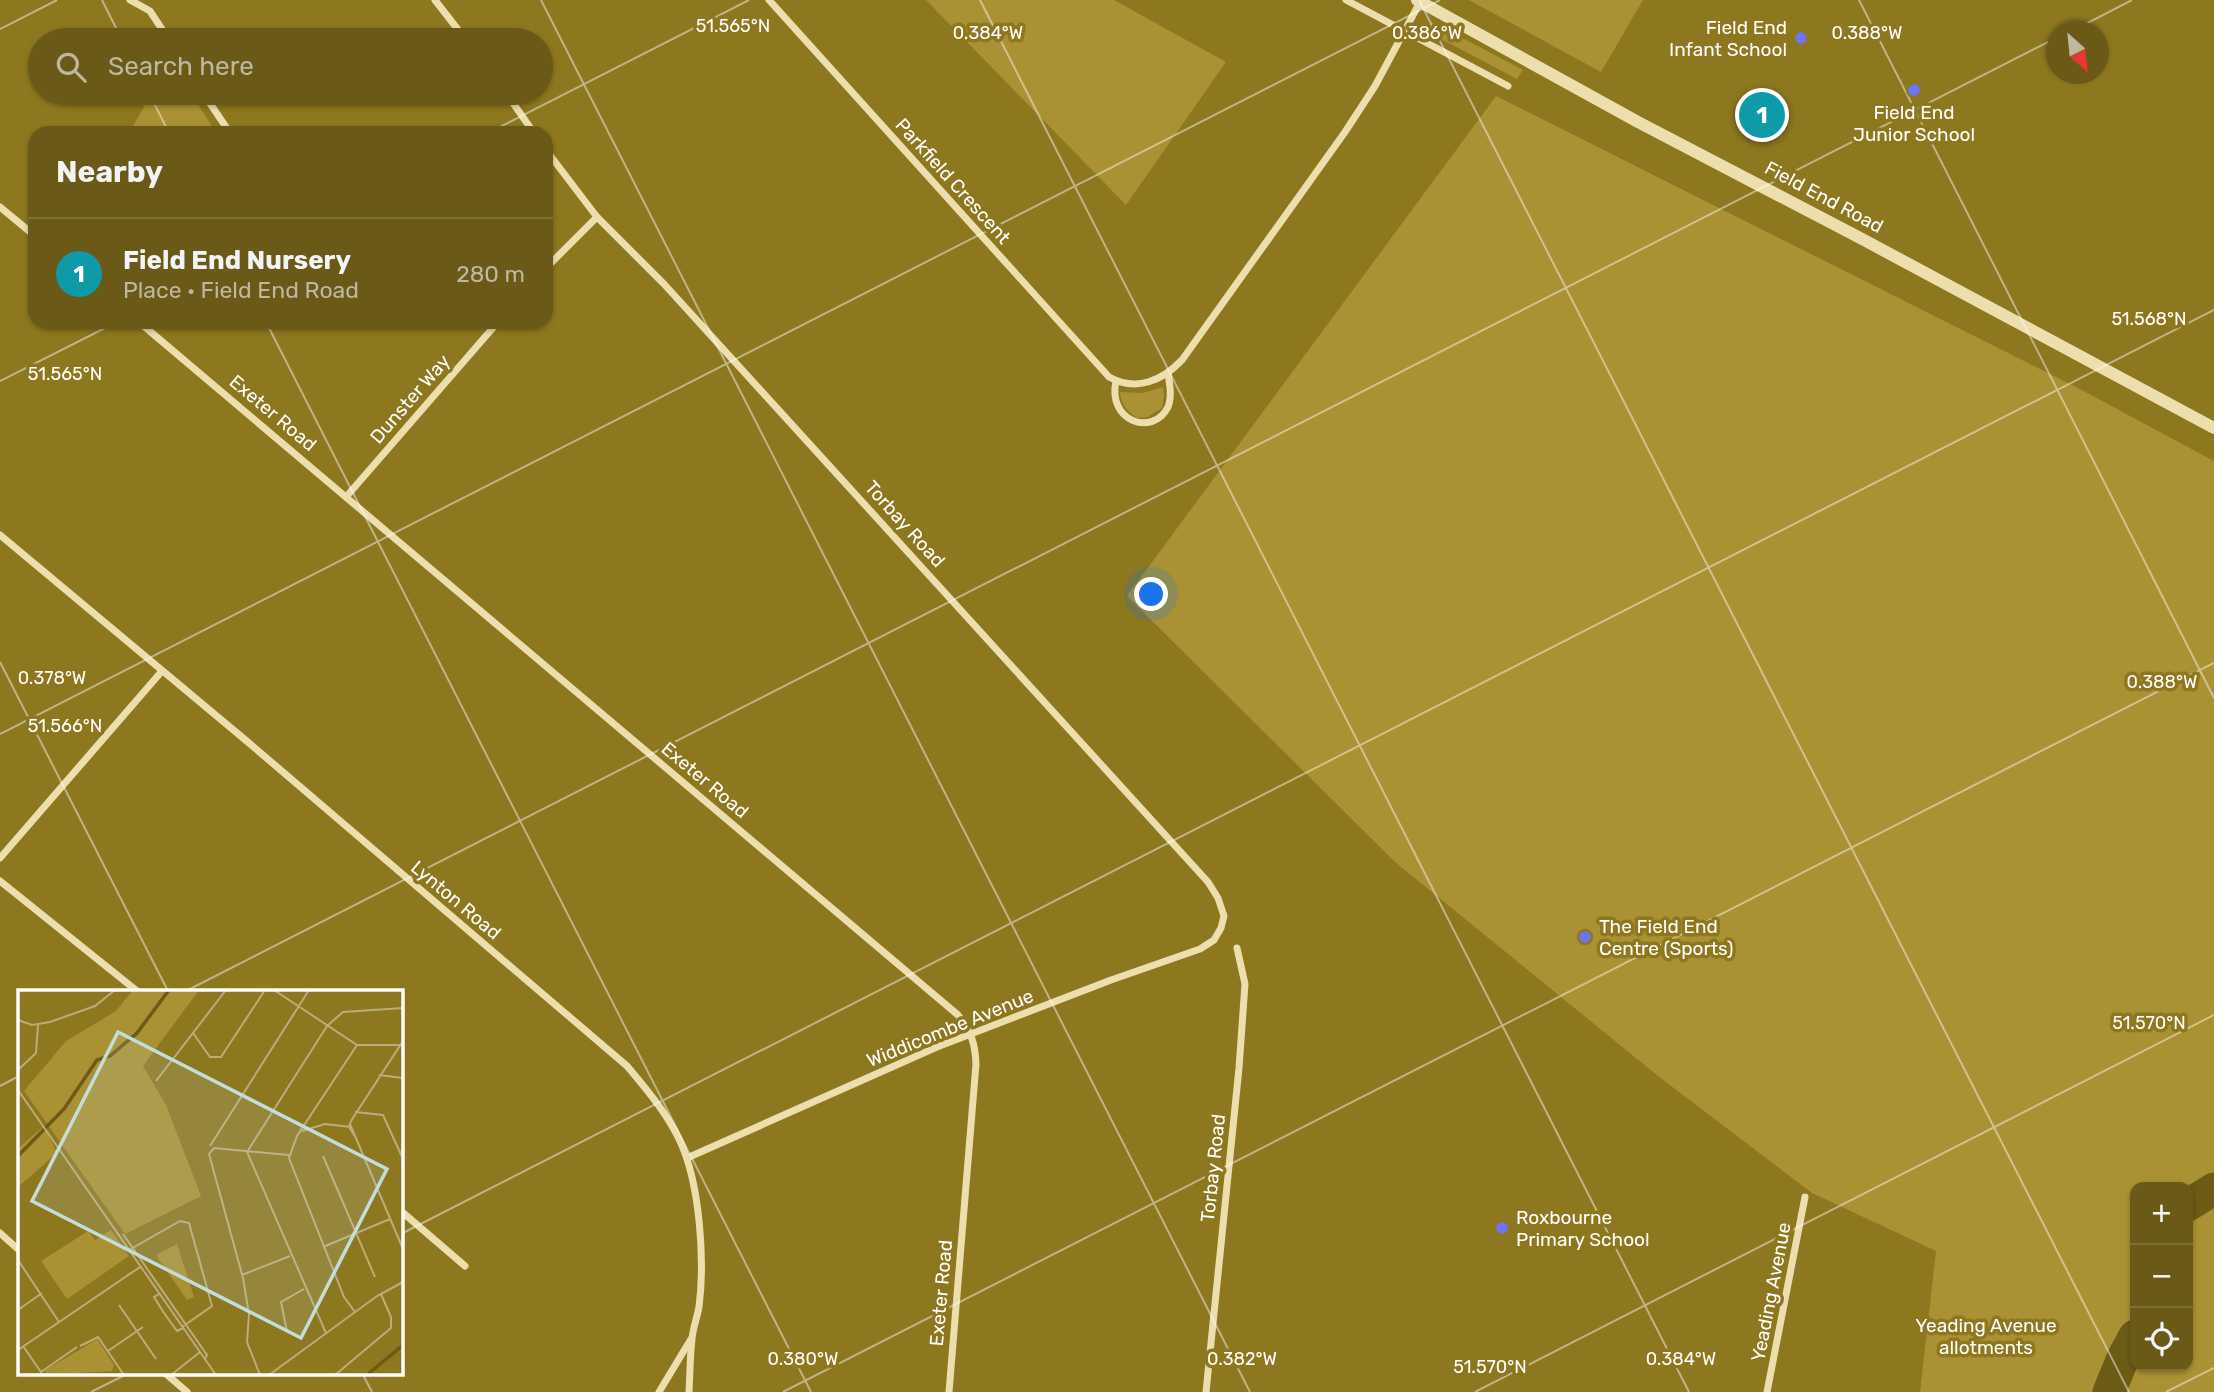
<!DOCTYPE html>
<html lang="en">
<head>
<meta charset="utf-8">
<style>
	:root { --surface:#6a5917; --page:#726224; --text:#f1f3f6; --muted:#beb8a1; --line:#7d6f36; --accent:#b6baf8 }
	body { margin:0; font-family:Rubik,sans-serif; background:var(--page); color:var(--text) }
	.controls { position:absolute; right:21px; bottom:21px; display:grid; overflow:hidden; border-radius:14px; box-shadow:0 2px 5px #0004 }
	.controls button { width:63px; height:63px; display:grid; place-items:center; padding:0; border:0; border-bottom:2px solid var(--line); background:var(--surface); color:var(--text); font:35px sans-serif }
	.compass { position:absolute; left:2046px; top:21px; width:63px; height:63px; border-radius:50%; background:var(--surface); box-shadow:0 2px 5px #0004; rotate:153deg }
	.you { position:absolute; left:1152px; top:595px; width:24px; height:24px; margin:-18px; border:5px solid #fff; border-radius:50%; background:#1a73e8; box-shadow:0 0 0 10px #1a73e833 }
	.badge { display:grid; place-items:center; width:46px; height:46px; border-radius:50%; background:var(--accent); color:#fff; font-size:23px; font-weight:700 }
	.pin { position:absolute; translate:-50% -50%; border:4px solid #fff; box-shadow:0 2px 7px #0006 }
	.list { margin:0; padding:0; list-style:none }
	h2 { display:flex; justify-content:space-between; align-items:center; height:91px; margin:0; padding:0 28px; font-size:30px }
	h2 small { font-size:23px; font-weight:400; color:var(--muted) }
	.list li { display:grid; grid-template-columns:46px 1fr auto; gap:21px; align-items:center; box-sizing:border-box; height:112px; padding:0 28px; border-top:2px solid var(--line) }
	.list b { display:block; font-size:26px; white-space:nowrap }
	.list p { margin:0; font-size:23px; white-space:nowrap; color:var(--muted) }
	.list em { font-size:23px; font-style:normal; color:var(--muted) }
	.icon { flex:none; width:38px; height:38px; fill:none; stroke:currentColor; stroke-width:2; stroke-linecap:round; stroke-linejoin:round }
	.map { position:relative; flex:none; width:2214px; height:1392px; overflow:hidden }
	.search { position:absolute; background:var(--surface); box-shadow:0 2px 5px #0004; left:28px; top:28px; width:525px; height:77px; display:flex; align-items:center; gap:18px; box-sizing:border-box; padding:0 24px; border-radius:38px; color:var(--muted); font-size:26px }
	.panel { position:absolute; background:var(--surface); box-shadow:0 2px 5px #0004; left:28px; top:126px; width:525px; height:203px; border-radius:21px }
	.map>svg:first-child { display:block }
	.green { fill:#aa9133; fill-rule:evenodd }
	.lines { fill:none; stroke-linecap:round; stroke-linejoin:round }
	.river { stroke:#6b5b15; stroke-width:33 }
	.minor { stroke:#ecdead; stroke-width:7 }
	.tertiary { stroke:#ecdead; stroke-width:12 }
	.ticks { fill:none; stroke:#fff; stroke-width:2; stroke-opacity:0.45 }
	.poi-dot { fill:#6d74fa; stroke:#8d771f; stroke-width:2.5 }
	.labels { text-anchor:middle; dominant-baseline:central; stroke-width:7; stroke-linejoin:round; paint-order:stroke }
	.poi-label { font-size:19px; fill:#fff; stroke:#8d771f; text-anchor:start }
	.street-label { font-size:19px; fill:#fff; stroke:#8d771f }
	.park-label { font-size:19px; fill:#fff; stroke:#8d771f }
	.inset-river { fill:none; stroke:#6b5b15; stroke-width:3.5 }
	.inset-road { fill:none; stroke:#bbad79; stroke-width:2 }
	.view { fill:#c3dddb; fill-opacity:0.15; stroke:#c3dddb; stroke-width:3.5 }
	.inset-edge { fill:none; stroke:#fff; stroke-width:3.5 }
	.ticks-label { font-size:18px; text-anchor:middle; fill:#fff; stroke:#8d771f; stroke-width:7; stroke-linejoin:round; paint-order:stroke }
</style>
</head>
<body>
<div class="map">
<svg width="2214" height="1392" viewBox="0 0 2214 1392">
	<rect width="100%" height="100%" fill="#8d771f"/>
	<g class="green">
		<polygon points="926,0 1114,0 1226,62 1126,205"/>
		<polygon points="1469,0 1643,0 1601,72"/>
		<polygon points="1434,23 1523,70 1517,79 1424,30 1429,24"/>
		<polygon points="152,93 191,93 216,133 129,133"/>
		<path d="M1496,96l580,291 138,74v931h-294l16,-141 -124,-58 -154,-117 -263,-214 -268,-266zM2188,1187v179h-53v-179z"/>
		<path d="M1163,387l1,9 -2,12 -15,9 -10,1c-10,-7 -16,-13 -17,-26l23,1z"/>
	</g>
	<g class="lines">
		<g class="river">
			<polyline points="2188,1205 2214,1189"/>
			<polyline points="2109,1392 2123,1358 2135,1336"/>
		</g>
		<g class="minor">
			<polyline points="130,0 150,11 169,40"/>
			<polyline points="435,0 466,40"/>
			<path d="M769,0l340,377c27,15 53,4 73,-17l163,-228 30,-46 45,-84"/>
			<polyline points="1346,0 1508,86"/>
			<polyline points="203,93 230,133"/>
			<polyline points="506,93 534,133"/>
			<polyline points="546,150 597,217 664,284 1208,882 1218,898 1224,916 1221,928 1214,940 1200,949 1111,980 937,1047 687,1158"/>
			<polyline points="0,207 35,236"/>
			<polyline points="546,268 597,217"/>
			<path d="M139,322l819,693c13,18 17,26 18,49l-27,328"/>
			<path d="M1116,381c-9,41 37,56 52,26 4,-10 2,-22 0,-33"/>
			<polyline points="346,497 498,322"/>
			<path d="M0,535l249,208 378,323c19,23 39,46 52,73 21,43 26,121 20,168 -2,11 -6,21 -7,32 -2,17 -2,35 -3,53"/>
			<polyline points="0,858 162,671"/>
			<polyline points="0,881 137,991"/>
			<polyline points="401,1211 465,1266"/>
			<polyline points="0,1233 19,1250"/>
			<polyline points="165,1373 187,1392"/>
			<polyline points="659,1392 691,1339"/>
			<polyline points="1206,1392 1239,1068 1245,984 1237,948"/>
			<polyline points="1767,1392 1805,1197"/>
		</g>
		<polyline class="tertiary" points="1417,0 1638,122 1864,240 2214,428"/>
	</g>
	<path class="ticks" d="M102,0l20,40M541,0l709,1392M980,0l709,1392M1419,0l710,1392M1859,0l355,698M0,29l57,-29M2070,32l62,-32M149,93l20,40M488,133l261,-133M266,322l545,1070M0,381l117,-59M0,662l168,329M0,734l1440,-734M186,991l1870,-953M0,1086l19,-10M401,1234l1813,-924M362,1373l10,19M91,1392l38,-19M783,1392l1431,-729M1475,1392l739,-377M2166,1392l48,-24"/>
	<g class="poi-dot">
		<circle cx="1801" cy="38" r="7"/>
		<circle cx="1914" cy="90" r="7"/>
		<circle cx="1585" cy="937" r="7"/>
		<circle cx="1502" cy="1228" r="7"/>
	</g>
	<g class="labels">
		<g class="poi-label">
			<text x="1787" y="27" text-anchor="end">Field End<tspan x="1787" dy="22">Infant School</tspan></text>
			<text x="1914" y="112" text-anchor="middle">Field End<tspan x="1914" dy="22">Junior School</tspan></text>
			<text x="1599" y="926">The Field End<tspan x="1599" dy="22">Centre (Sports)</tspan></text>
			<text x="1516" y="1217">Roxbourne<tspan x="1516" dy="22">Primary School</tspan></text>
		</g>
		<g class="street-label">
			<text transform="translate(953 181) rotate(48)">Parkfield Crescent</text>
			<text transform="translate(1824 197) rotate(28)">Field End Road</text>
			<text transform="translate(410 399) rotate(-49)">Dunster Way</text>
			<text transform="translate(273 413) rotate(40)">Exeter Road</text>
			<text transform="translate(905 524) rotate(48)">Torbay Road</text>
			<text transform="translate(705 780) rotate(40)">Exeter Road</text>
			<text transform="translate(456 900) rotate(40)">Lynton Road</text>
			<text transform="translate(950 1028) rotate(-22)">Widdicombe Avenue</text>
			<text transform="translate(1213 1168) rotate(-84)">Torbay Road</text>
			<text transform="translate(1771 1292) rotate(-79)">Yeading Avenue</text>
			<text transform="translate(941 1293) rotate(-85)">Exeter Road</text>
		</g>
		<g class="park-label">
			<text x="1986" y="1325">Yeading Avenue<tspan x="1986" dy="22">allotments</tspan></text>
		</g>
	</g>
	<g transform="translate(18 990)">
		<rect width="385" height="385" fill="#8d771f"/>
		<path d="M115,0h66l-56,76 23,39 35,91 -76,38 -101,-143 42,-50 50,-30zM26,136l13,27 -39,34v-39zM93,240l18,26 -62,43 -26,-38 47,-30 7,9zM159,254l17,53 -7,3 -31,-45zM79,349l17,26 -2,6 -67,4 1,-5z" fill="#aa9133"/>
		<path class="inset-river" d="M0,166l46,-47 33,-49 13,-4 27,-23 32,-43M349,385l36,-30"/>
		<path class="inset-road" d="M256,0l83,55h43M0,30l14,5 18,-3 45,-16 20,-16M309,36l16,-14 60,-4M175,43l17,24h11l44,-67M0,80l18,-17 2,-28M361,85l24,3M138,91l70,-91M0,100l198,285M337,122l28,3 20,44M332,134l53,125M284,141l23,-7 26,3M338,148l-7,-11 2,-6 52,-80M192,156l99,-156M305,166l52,121M105,244l84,121 -2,4M305,257l67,-28M111,260l51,-29 9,2 23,83 -30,21M0,270l41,62M224,285l48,-19M141,304l-5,3 10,16 13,18 6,-3M101,315l37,54M0,320l24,-17M337,322l-11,-15 -55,-139 8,-22 60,-91M269,342l-6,-30 23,-13M308,343l-79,-181 80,-126M5,356l20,29M62,356l18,-9 26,38M0,360l122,-83M90,361l35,-24M23,382l36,-25M153,385l29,-23M242,385l-13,-33 2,-28 -6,-36 -34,-124 5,-6 75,7M251,385l108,-79 26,-14M317,385l56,-47v-11l-10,-23"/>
		<path class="view" d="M100,42l269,137 -86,169 -269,-137z"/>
		<rect width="385" height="385" class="inset-edge"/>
	</g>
	<g class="ticks-label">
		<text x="733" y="32">51.565°N</text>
		<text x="988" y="39">0.384°W</text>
		<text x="1427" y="39">0.386°W</text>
		<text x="1867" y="39">0.388°W</text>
		<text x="2149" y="325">51.568°N</text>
		<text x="65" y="380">51.565°N</text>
		<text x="52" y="684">0.378°W</text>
		<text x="2162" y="688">0.388°W</text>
		<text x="65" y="732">51.566°N</text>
		<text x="2149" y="1029">51.570°N</text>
		<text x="803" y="1365">0.380°W</text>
		<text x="1242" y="1365">0.382°W</text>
		<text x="1681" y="1365">0.384°W</text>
		<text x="1490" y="1373">51.570°N</text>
	</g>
</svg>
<div class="controls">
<button>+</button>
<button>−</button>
<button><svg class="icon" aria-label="locate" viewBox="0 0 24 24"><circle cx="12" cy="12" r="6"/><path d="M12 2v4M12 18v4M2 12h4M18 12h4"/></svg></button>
</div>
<svg class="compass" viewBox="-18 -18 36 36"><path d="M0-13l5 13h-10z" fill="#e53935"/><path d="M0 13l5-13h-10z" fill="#beb8a1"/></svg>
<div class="you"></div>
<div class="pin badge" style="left:1762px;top:115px;background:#0f9aa8">1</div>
<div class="search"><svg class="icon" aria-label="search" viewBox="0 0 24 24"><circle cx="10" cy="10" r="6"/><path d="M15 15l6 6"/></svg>Search here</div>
<section class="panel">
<h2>Nearby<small></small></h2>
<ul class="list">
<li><span class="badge" style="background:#0f9aa8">1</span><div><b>Field End Nursery</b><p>Place · Field End Road</p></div><em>280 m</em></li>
</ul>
</section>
</div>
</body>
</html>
